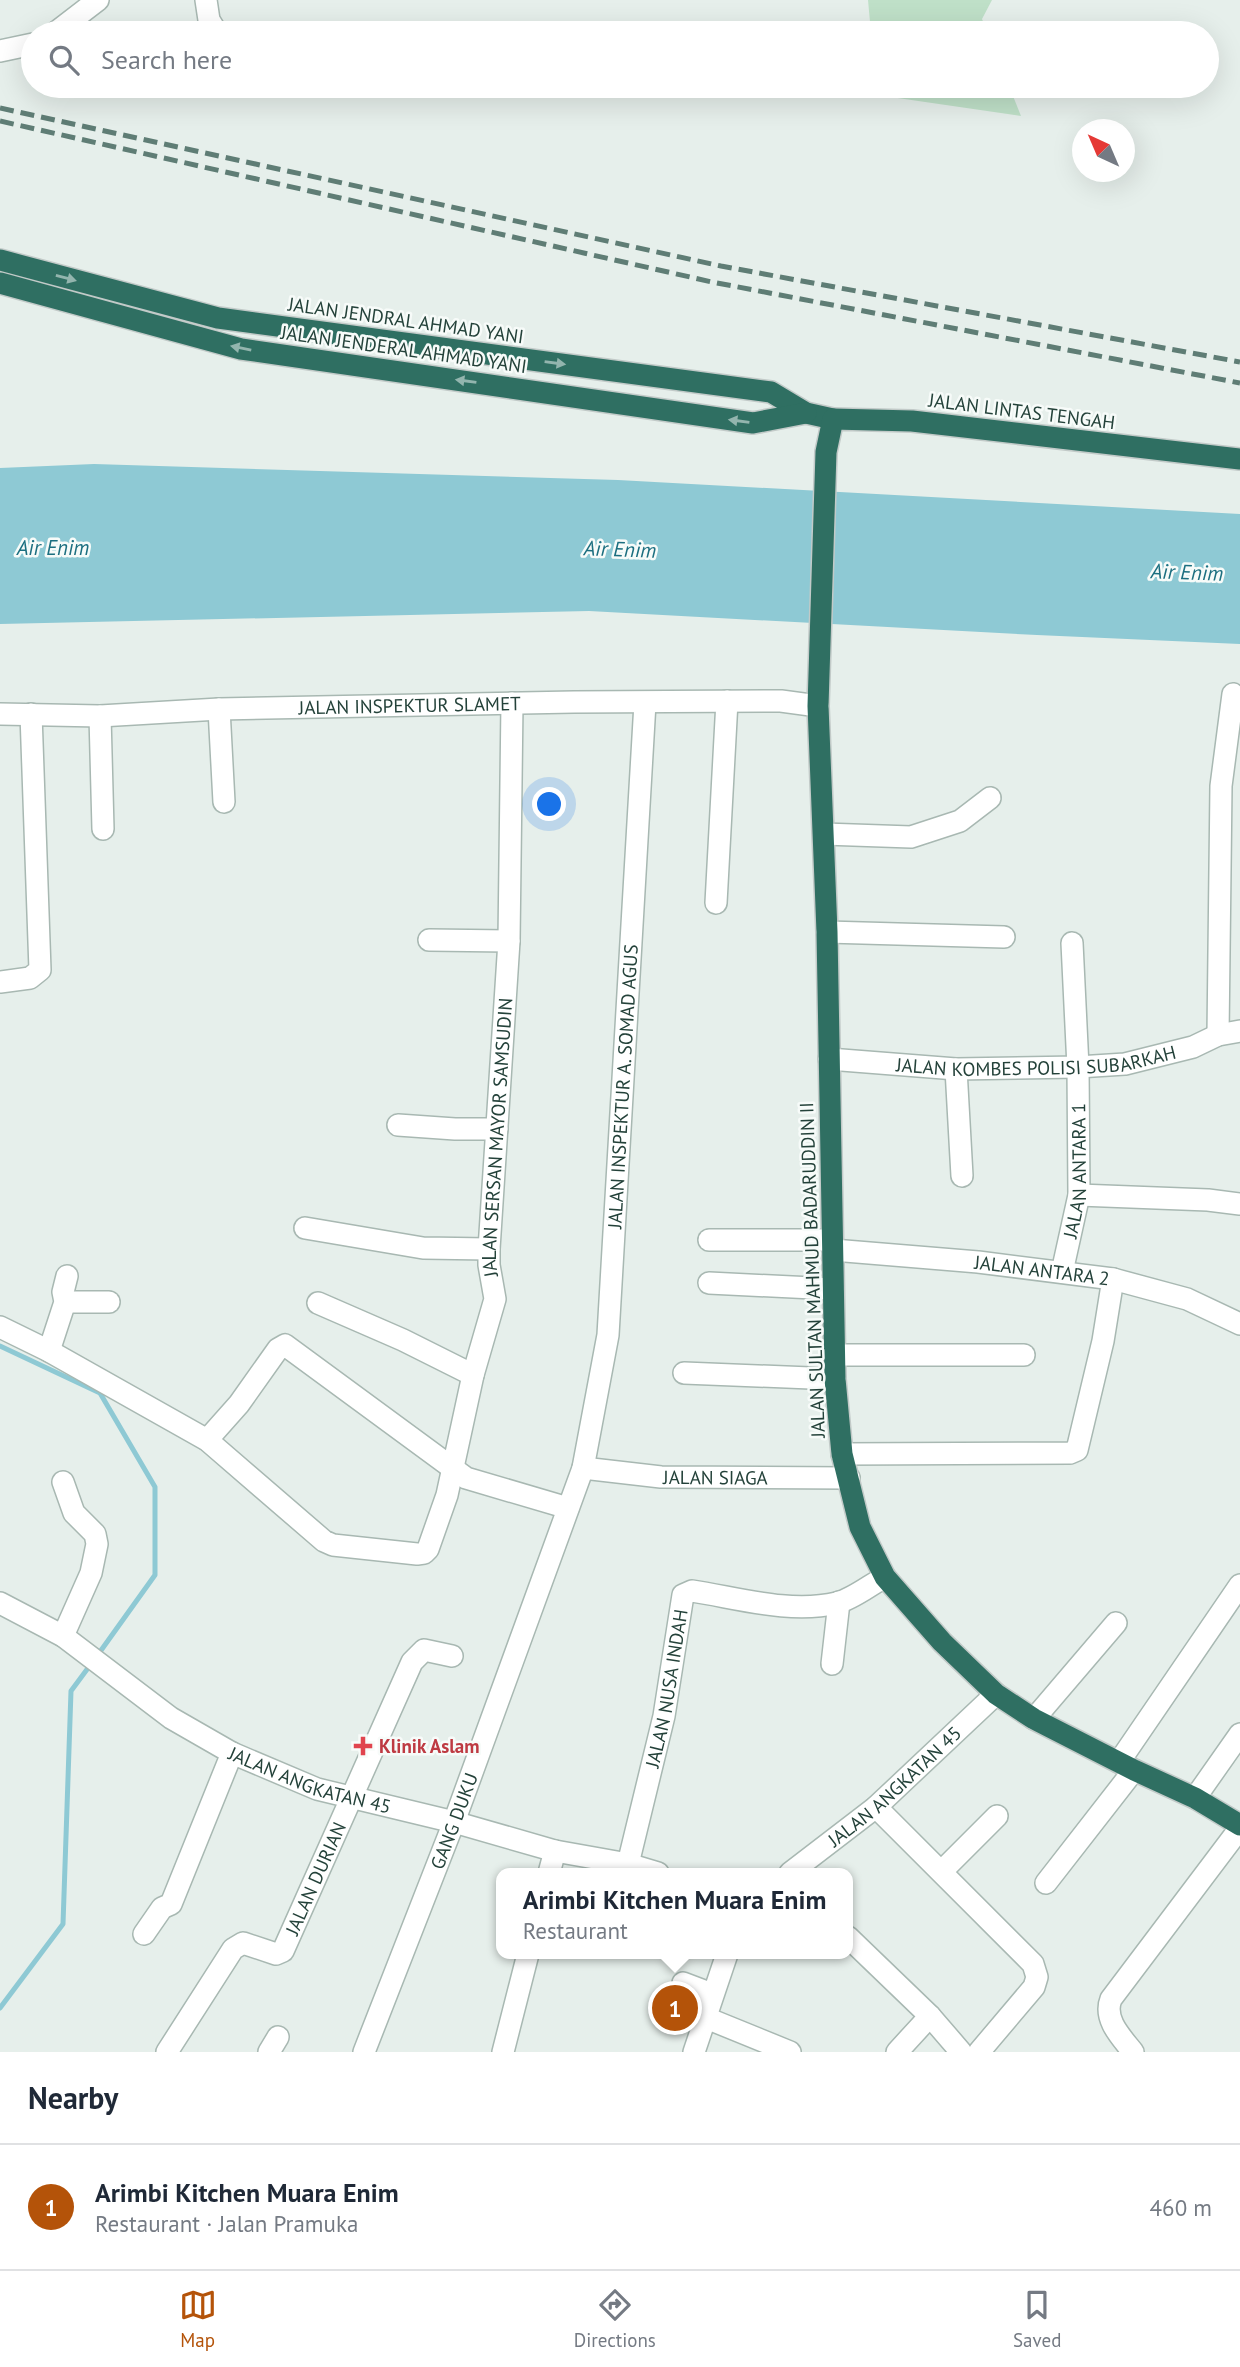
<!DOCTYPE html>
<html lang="en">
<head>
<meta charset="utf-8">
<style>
	:root { --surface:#fff; --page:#f6f6f7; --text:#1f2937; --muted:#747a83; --line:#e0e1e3; --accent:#b45309 }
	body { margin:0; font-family:"PT Sans",sans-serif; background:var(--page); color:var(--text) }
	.compass { position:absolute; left:1072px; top:119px; width:63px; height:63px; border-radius:50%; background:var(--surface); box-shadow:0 7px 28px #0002; rotate:316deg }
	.you { position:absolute; left:550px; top:805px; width:24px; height:24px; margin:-18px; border:5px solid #fff; border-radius:50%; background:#1a73e8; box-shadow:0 0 0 10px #1a73e833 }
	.badge { display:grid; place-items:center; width:46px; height:46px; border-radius:50%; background:var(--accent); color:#fff; font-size:23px; font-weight:700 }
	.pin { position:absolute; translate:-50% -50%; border:4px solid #fff; box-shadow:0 2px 7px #0006 }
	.popup { position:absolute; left:496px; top:1868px; width:357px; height:91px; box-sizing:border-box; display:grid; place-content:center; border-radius:14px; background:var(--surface); filter:drop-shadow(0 2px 5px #0005); font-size:23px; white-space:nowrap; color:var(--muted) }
	.popup b { font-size:26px; color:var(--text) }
	.popup::after { content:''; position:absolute; left:50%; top:100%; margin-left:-14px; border:14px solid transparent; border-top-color:var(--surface) }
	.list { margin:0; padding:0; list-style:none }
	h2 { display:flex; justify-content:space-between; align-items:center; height:91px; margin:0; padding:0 28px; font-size:30px }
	h2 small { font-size:23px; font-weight:400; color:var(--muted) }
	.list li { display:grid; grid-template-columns:46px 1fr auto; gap:21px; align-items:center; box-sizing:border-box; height:126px; padding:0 28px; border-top:2px solid var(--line) }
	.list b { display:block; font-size:26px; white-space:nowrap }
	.list p { margin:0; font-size:23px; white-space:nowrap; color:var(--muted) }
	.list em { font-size:23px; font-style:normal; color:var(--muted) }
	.icon { flex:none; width:38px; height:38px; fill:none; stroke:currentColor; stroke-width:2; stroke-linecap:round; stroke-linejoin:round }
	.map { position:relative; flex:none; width:1240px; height:2052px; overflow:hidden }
	.search { position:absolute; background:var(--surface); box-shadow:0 7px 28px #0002; left:21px; right:21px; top:21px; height:77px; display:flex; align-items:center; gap:18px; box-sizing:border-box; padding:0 24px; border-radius:38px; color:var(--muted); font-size:26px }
	.sheet { height:217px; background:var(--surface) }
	nav { display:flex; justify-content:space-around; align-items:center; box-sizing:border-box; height:98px; border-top:2px solid var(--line); background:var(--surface); font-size:19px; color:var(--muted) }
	nav a { display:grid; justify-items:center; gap:4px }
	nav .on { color:var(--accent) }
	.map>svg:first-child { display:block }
	.green { fill:#bfe0c8 }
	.water { fill:#8ec9d4 }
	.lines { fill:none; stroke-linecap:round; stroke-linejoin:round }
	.stream { stroke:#8ec9d4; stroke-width:5 }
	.minor-casing { stroke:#a8b8b2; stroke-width:24 }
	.highway-casing { stroke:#c2cac8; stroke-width:24 }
	.minor { stroke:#fff; stroke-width:21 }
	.highway { stroke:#2f6f62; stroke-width:21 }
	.rail { stroke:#5f7d75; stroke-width:5; stroke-dasharray:14 7; stroke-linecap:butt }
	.oneway { fill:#93b5ae }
	.health-dot { fill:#e0444e; stroke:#f7fbf9; stroke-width:2.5 }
	.labels { text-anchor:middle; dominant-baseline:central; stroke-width:5; stroke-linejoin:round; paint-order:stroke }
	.street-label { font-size:19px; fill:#24423a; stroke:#f7fbf9 }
	.health-label { font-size:19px; font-weight:bold; fill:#be3a42; stroke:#f7fbf9; text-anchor:start }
	.water-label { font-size:21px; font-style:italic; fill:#1c6f80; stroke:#f7fbf9 }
</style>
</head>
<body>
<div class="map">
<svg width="1240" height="2052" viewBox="0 0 1240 2052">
	<rect width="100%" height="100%" fill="#e6efeb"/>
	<g class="green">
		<polygon points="868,0 992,0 982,19 988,33 871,33"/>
		<polygon points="876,86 1009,86 1021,116 877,95"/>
	</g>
	<polygon class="water" points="94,464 618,480 1240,514 1240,644 1037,635 589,611 0,624 0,468"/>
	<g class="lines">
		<g class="stream">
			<polyline points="0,1346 100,1393 155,1487 155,1575 97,1656"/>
			<polyline points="0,2008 63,1924 71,1691 91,1664"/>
		</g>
		<defs>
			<g id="minor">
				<polyline points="206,0 209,20 217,33"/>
				<polyline points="55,33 98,0"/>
				<polyline points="0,51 33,44"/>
				<polyline points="219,709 224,802"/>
				<path id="s1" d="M0,714l100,2 119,-7 355,-7 207,-1 37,5"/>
				<polyline points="100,716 103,829"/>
				<polyline points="824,834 911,837 960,821 990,798"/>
				<polyline points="716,903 727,701"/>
				<polyline points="827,932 1004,937"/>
				<polyline points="429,940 509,941"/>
				<polyline points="0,982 30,978 40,970 31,714"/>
				<polyline points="1218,1035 1221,786 1233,694"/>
				<path id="s2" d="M829,1059l127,10 122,-2 47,-3 68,-17 25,-12 22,-4"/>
				<polyline points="956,1069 962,1176"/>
				<polyline points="398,1125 455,1129 497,1129"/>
				<polyline points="1079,1195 1208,1200 1240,1204"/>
				<polyline points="305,1228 423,1248 489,1249"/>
				<polyline points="709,1240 832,1240"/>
				<path id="s3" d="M833,1250l145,12 135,17 -10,62 -26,109 -7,3 -228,1"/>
				<path id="s4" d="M1062,1272l17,-77 -1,-128 -6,-124"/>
				<polyline points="1113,1279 1187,1299 1240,1324"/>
				<polyline points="709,1283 833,1289"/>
				<polyline points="65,1302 109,1302"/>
				<polyline points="318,1303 403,1340 473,1375"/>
				<path id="s5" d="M0,1327l49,24 158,89 117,101 9,4 84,9 7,-1 4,-4 19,-54 26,-120 22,-76 -6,-34v-16l20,-308 3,-238"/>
				<polyline points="49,1351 65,1302 63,1292 67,1276"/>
				<polyline points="836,1355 1024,1355"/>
				<polyline points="684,1373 835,1379"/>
				<polyline points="207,1440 239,1404 278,1349 285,1345 466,1478 568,1508"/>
				<path id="s6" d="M583,1468l78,9 188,1"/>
				<polyline points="63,1482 74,1513 95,1534 97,1544 91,1573 63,1636"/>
				<path id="s7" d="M0,1603l63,33 108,82 61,35 85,36 137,33 101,29 73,13 30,9"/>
				<polyline points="832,1664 839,1602"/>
				<polyline points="1034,1719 1116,1623"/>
				<polyline points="1119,1762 1240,1585"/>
				<polyline points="1195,1798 1240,1734"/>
				<polyline points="876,1807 1033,1964 1037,1977 1034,1987 979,2052"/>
				<path id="s8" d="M628,1864l36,-148 19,-121 9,-4c46,7 98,23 145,12 16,-4 33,-18 48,-26"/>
				<polyline points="942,1871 997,1816"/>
				<polyline points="549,1873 555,1851"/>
				<path id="s9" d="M790,1873l86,-66 120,-113"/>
				<polyline points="1046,1883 1134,1770"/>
				<polyline points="144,1934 162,1908 171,1904 232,1753"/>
				<polyline points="848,1937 930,2016 961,2052"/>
				<polyline points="683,1983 712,1994"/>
				<polyline points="704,2017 790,2052"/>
				<path id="s10" d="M167,2052l66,-103 10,-6 33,11 7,-3 129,-289 12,-12 28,6"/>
				<polyline points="269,2052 278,2037"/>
				<path id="s11" d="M364,2052l90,-230 129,-354 25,-133 37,-632"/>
				<polyline points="503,2052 528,1954"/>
				<polyline points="694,2052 727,1954"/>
				<polyline points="897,2052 930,2016"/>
				<path d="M1133,2052c-12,-15 -30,-33 -22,-53l129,-171"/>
			</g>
			<g id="highway">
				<polyline points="0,260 218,318 771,392 806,413 833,419"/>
				<polyline points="0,283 241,349 753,423 806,413"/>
				<polyline points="1240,459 912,421 833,419 826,452 818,706 827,932 835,1379 842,1454 860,1527 885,1577 942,1642 996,1694 1034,1719 1134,1770 1195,1798 1240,1825"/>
			</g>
		</defs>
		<use href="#minor" class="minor-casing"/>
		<use href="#highway" class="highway-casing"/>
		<use href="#minor" class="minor"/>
		<use href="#highway" class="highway"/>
		<g class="rail">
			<polyline points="0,108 721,266 1240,362"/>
			<polyline points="0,121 712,282 1240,383"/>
		</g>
	</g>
	<defs><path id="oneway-solid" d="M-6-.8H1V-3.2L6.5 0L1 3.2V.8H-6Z" transform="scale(1.75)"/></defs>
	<g class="oneway">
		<use href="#oneway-solid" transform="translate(66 278) rotate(15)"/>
		<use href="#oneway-solid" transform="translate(241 348) rotate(-168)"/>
		<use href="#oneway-solid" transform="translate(555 363) rotate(8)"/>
		<use href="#oneway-solid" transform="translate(466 381) rotate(-172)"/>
		<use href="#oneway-solid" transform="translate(739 421) rotate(-172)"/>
	</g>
	<path class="health-dot" d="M359.5 1735.5h7v7h7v7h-7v7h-7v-7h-7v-7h7z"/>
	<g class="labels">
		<g class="street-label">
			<text transform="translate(406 320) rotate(8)">JALAN JENDRAL AHMAD YANI</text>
			<text transform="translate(404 349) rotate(8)">JALAN JENDERAL AHMAD YANI</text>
			<text transform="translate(1022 411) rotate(7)">JALAN LINTAS TENGAH</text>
			<text stroke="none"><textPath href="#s1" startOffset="410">JALAN INSPEKTUR SLAMET</textPath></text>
			<text stroke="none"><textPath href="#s2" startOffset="208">JALAN KOMBES POLISI SUBARKAH</textPath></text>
			<text stroke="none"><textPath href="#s11" startOffset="1008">JALAN INSPEKTUR A. SOMAD AGUS</textPath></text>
			<text stroke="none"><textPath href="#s5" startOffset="919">JALAN SERSAN MAYOR SAMSUDIN</textPath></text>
			<text stroke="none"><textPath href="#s4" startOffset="103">JALAN ANTARA 1</textPath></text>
			<text transform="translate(812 1270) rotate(-92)">JALAN SULTAN MAHMUD BADARUDDIN II</text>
			<text stroke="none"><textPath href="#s3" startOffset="210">JALAN ANTARA 2</textPath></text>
			<text stroke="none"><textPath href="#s6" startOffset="133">JALAN SIAGA</textPath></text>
			<text stroke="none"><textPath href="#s8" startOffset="180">JALAN NUSA INDAH</textPath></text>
			<text stroke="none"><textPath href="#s7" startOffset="360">JALAN ANGKATAN 45</textPath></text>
			<text stroke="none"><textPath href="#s9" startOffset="136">JALAN ANGKATAN 45</textPath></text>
			<text stroke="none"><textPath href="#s11" startOffset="248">GANG DUKU</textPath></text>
			<text stroke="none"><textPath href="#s10" startOffset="256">JALAN DURIAN</textPath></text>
		</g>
		<g class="health-label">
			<text x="379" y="1746">Klinik Aslam</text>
		</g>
		<g class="water-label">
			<text x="53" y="547">Air Enim</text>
			<text transform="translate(620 549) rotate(2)">Air Enim</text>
			<text transform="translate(1187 572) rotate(2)">Air Enim</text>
		</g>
	</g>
</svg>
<svg class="compass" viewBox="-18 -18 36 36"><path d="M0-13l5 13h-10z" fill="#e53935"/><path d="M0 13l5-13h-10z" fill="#747a83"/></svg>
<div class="you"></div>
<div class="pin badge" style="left:675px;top:2008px">1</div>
<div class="popup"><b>Arimbi Kitchen Muara Enim</b>Restaurant</div>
<div class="search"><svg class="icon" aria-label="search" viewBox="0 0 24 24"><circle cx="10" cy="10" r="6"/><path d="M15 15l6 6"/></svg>Search here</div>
</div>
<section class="sheet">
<h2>Nearby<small></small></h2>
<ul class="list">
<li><span class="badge">1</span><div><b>Arimbi Kitchen Muara Enim</b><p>Restaurant · Jalan Pramuka</p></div><em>460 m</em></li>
</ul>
</section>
<nav>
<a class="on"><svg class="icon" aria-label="map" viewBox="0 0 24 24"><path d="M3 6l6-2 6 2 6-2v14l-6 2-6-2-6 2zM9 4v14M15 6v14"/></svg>Map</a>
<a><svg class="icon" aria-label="directions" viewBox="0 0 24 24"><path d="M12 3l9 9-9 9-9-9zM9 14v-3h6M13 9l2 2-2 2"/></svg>Directions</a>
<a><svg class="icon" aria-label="saved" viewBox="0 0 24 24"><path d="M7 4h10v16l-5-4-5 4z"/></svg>Saved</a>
</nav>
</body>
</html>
